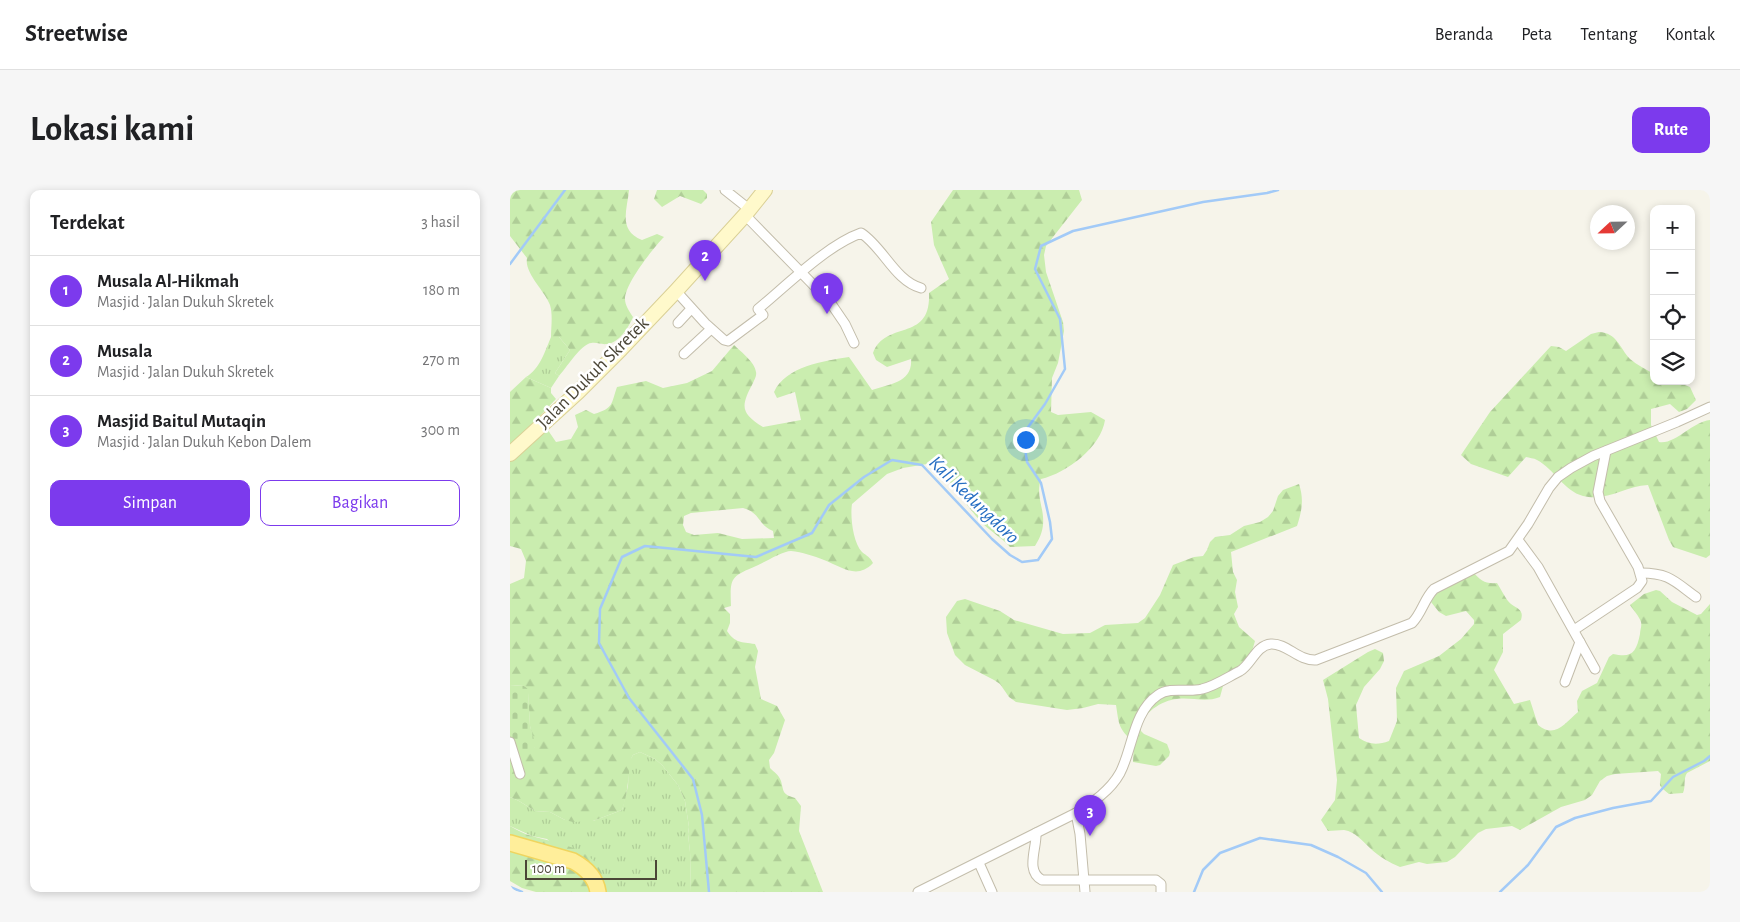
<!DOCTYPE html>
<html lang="id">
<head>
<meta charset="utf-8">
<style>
	:root { --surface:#fff; --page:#f6f6f6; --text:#202124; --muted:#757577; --line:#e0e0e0; --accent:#7c3aed }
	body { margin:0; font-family:"Alegreya Sans",sans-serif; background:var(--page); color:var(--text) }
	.controls { position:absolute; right:15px; top:15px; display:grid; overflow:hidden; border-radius:10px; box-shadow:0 2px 8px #0003 }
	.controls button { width:45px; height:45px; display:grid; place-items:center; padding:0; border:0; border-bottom:1px solid var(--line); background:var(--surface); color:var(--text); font:25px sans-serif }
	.compass { position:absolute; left:1080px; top:15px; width:45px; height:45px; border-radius:50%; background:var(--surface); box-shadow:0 2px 8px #0003; rotate:248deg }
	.scale { position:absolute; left:15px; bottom:12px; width:132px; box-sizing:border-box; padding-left:5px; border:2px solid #4b4637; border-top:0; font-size:14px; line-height:18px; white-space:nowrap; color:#4b4637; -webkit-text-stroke:4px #fff; paint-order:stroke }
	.you { position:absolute; left:515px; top:249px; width:18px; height:18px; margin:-12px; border:4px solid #fff; border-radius:50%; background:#1a73e8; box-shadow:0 0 0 8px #1a73e833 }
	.badge { display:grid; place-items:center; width:32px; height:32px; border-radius:50%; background:var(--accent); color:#fff; font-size:16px; font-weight:700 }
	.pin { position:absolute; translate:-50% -41px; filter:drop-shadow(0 1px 2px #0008) }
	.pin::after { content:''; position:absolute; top:26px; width:18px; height:15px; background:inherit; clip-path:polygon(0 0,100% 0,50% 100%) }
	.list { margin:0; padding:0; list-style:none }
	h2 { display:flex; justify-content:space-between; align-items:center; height:65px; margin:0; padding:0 20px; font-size:21px }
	h2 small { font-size:16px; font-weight:400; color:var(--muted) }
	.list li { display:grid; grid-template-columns:32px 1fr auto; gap:15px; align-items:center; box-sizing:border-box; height:70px; padding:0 20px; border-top:1px solid var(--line) }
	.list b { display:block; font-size:19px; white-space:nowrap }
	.list p { margin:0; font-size:16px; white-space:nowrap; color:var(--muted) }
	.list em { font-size:16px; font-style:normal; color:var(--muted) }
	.actions { display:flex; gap:10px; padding:15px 20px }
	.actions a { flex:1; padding:11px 0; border:1px solid var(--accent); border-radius:10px; text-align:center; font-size:18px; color:var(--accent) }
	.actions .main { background:var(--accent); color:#fff }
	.icon { flex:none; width:28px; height:28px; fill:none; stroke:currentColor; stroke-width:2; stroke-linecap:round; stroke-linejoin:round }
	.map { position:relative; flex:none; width:1200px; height:702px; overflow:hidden; border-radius:10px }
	header { display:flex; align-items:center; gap:30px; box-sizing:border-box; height:70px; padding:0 25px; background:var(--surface); border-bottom:1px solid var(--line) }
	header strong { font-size:24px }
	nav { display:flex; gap:28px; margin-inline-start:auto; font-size:18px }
	.intro { display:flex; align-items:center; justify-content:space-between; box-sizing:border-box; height:120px; padding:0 30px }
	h1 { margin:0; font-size:35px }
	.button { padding:12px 22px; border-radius:10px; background:var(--accent); color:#fff; font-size:18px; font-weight:700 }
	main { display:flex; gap:30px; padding:0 30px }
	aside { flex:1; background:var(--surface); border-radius:10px; box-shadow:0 2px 8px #0003 }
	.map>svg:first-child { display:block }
	.grass { fill:url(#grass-tufts) }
	.forest { fill:url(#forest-firs); fill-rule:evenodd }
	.cemetery { fill:url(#cemetery-stones) }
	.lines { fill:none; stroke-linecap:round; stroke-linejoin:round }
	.stream { stroke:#a2caf7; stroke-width:2.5 }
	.street-casing { stroke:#c3bdab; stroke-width:11 }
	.secondary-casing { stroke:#dad096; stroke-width:16 }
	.primary-casing { stroke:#efd55f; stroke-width:18 }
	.street { stroke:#fff; stroke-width:9 }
	.secondary { stroke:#fff9cb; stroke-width:14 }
	.primary { stroke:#ffee9a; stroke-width:15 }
	.labels { text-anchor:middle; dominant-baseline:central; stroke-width:5; stroke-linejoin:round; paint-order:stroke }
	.street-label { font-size:19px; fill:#4b4637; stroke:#fff }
	.water-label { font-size:20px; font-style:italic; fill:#256dc2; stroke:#fff }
</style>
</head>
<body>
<header>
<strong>Streetwise</strong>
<nav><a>Beranda</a><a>Peta</a><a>Tentang</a><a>Kontak</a></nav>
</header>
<div class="intro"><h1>Lokasi kami</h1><a class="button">Rute</a></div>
<main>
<aside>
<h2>Terdekat<small>3 hasil</small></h2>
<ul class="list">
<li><span class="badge">1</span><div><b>Musala Al-Hikmah</b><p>Masjid · Jalan Dukuh Skretek</p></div><em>180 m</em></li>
<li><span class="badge">2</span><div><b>Musala</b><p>Masjid · Jalan Dukuh Skretek</p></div><em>270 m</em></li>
<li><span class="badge">3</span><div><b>Masjid Baitul Mutaqin</b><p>Masjid · Jalan Dukuh Kebon Dalem</p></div><em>300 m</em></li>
</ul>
<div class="actions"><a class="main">Simpan</a><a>Bagikan</a></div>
</aside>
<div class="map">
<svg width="1200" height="702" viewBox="0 0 1200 702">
	<defs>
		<pattern id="grass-tufts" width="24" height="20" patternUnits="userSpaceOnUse" patternTransform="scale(1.25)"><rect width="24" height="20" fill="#caedaf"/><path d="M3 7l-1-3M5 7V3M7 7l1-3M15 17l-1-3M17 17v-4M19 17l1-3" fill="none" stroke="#afcd97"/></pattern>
		<pattern id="forest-firs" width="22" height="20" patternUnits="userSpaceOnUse" patternTransform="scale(1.25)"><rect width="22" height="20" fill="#caedaf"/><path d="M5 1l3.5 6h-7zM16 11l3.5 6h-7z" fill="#afcd97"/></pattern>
		<pattern id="cemetery-stones" width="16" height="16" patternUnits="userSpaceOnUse" patternTransform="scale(1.25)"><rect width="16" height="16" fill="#caedaf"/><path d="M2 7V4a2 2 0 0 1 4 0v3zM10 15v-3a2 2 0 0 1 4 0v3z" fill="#afcd97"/></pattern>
	</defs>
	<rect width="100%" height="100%" fill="#f6f4ea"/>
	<g class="grass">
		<path d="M41,147h8l11,13 -15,23 4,3 -8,12 -25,-11c14,-8 19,-26 25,-40z"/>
		<polygon points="130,562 145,569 152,575 168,595 175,611 179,637 178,644 180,662 181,702 97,702 37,649 22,646 0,636 0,607 9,611 25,621 40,622 55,630 83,631 112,620 118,596 119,572 123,565"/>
	</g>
	<g class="forest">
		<path d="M0,0h119c-2,21 -11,40 13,50l15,-6 7,3c-11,11 -39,47 -39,62 0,6 4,12 8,18 -4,10 -14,26 -26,27 -7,1 -11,-3 -19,0 -9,4 -22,24 -29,32l-4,-3 15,-23 -11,-13h-8c0,-10 2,-22 -1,-32 -5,-14 -26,-32 -23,-47l-17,-22z"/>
		<polygon points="147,0 193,0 197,4 197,8 191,14 170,6 152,17 144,9"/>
		<path d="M443,0h126l3,10 -36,46 -2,9 2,17 17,50 1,9 -6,32 -6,15 -1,34 7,3 33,-3 14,8c-4,27 -38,53 -64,59 -8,23 13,38 -6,67l-25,1c-8,-9 -18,-15 -27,-23 -18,-19 -31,-43 -50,-61l-30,5 -16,6 -35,30c-2,12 1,39 10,48 5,4 8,5 11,11 -16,17 -31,4 -49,-3 -10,-4 -22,-8 -33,-9 -8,0 -26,11 -35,15 -26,11 -26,12 -25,40l-7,2 6,6v9l-3,8c8,12 14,11 28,13l3,7 -3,16 6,32 16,7 8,14 -11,33 -5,7 1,8c4,4 9,7 11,13 3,11 1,13 14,17l6,8 -2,25 24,61h-132l-1,-40 -2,-18 1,-7 -4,-26 -7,-16 -16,-20 -7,-6 -15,-7 -7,3c-5,9 -3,17 -5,27 -1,10 -3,20 -6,28l-29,11 -20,1 -8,-2 -15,-8 -15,-1 -16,-10 -9,-4v-41l25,-9 -5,-21 -2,-33 -4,-7 -14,-1v-101l14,-6 2,-17 -5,-12 -11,-3v-154l16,-15 25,11v5l5,6 -17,18 17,25 15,-3 7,-12 -3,-12 11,-5 8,4c20,-6 17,-10 23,-27l29,-6 17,7 24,-5 25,-12 22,-26c7,7 21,17 22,27 1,4 -2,8 -3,11 -13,24 -12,30 10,44l38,-7 -6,-28 -18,6 -3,-6c12,-26 50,-31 75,-35l23,33c18,-6 41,-8 39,-31l-24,8 -11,-7 -3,-7c13,-34 58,-10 56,-60l20,-14 -15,-34 -3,-23zM233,318c18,5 14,16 30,23l1,7 -32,1 -24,-6 -24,2 -8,-3 -3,-7 1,-9 7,-3z"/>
		<path d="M1089,142c18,1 20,15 31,27 7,6 16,10 24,15v7h20l16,6 6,13 -9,9 -8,3 -9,-8 -19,5v16l8,17c16,3 33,-20 51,-22v135l-4,3 -33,-11 -4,-7 -21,-55c-23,1 -41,17 -65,11 -19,-5 -29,-27 -46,-36 -3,-2 -8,-2 -11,-3l-18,20 -37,-13 -10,-9 29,-43 61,-66 8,1 7,4 25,-17z"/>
		<path d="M789,294c5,15 3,27 -2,42l-66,26 2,20 4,8 -2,12 3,15 -4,7 5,13 16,14 -5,17 -24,17 -6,22c-15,6 -28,0 -43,2 -15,1 -37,15 -36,32l3,3 23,10 3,8 -1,4 -9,9 -4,1 -23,-4 1,-20c-16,-13 -15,-18 -18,-37l-18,-1 -15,4 -16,2 -51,-8 -7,-5 -9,-13 -6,-4 -29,-15 -10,-10 -8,-22 -1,-16 11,-16 8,-2 35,12 14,9 49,14 27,-1 15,-8 33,-2 7,-5 15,-23 13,-30 21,-8 9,-1 4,-6 3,-8 5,-5 15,-2 14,-9 16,-4 8,-5 5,-6 5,-15 5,-6z"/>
		<path d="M963,382c8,9 12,12 24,11 4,6 9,17 14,21 7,5 13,6 10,16l-18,14v18l-9,18 20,34 16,-4 8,25c17,14 27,-2 40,-13l-1,-11 5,-10 15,-8 12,-26 4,-3c19,4 23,-1 27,-20 0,-4 2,-8 1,-12 -2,-6 -7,-11 -11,-17l14,-11 12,-4 4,1 12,11 25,13 4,-1 9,-10v157l-23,12c-4,6 -1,13 -4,20l-14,1c-12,-10 -9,-6 -8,-20l-3,-3 -43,3 -8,2 -7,5 -8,14 -7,5 -24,7 -41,23 -8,-4 -26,3 -8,4 -23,24 -8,5 -20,2 -8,-2 -19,5c-10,-4 -22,-11 -30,-19 -8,-7 -14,-16 -26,-18 -5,0 -11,1 -16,1l-7,-11 14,-20 2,-20 -9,-81 -5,-19 45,-28 7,-3 8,4 1,8 -4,8 -16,18 -8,18 3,33c10,7 19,7 30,3l8,-20 -1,-33 8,-17 35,-15 22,-17 13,-15v-4l-8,-9 -20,5 -7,-4 -8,-10 6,-10z"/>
		<path d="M0,636c7,4 14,8 22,10 22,7 61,11 70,38 1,5 1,11 2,16l-12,2h-56l-14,-4 -12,-7z"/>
	</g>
	<polygon class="cemetery" points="0,495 14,496 18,499 20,536 25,553 25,557 20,564 5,568 0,566"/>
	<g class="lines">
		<g class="stream">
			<polyline points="0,74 55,0"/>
			<polyline points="0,697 12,702"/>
			<polyline points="199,702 192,625 183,589 119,508 89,453 90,419 112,367 135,356 246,367 302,343 319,315 354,287 382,270 412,275 482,349 500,365 512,372 528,370 542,349 540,332 531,293 517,272 513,244 535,214 555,179 550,129 525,79 531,56 563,41 693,12 757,3 768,0"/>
			<polyline points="684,702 693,680 710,663 750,648 801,655 828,667 856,683 872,702"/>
			<polyline points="990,702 1018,675 1046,637 1065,628 1103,618 1141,611 1163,587 1194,571 1200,566"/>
		</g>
		<defs>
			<g id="street">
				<polyline points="215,0 239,19"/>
				<polyline points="235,25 320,112 335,134 344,153"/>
				<path d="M166,101l29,32 19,17 4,1 35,-26 -5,-6c28,-23 69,-64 103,-76 22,14 34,48 60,55"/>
				<polyline points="168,133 181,119"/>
				<polyline points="174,164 201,139"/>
				<polyline points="1008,350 1028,377 1085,479"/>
				<path d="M1131,383c28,0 33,8 55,24"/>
				<polyline points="1064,440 1127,398 1132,391 1128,377 1090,311 1088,302 1096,261"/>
				<polyline points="1055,492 1070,452"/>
				<polyline points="0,552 10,584"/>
				<polyline points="566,623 570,644 575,702"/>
				<path d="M526,643c1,15 -11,38 6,47h114l5,4v8"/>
				<polyline points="469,673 482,702"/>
				<path d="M408,702l158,-79c17,-11 34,-22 44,-40 13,-25 13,-61 38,-78 13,-9 30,-2 44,-6 13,-3 26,-12 38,-18 11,-6 16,-26 31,-27 16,-1 27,17 45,16l96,-37c10,-10 12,-24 22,-34l75,-38 19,-27 21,-36 9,-11 13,-9 22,-12 84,-34 33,-15"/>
			</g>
			<polyline id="secondary" points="0,264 68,202 111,159 166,101 235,25 255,0"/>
			<path id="primary" d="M0,653l63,18c13,7 23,17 25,31"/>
		</defs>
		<use href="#street" class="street-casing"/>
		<use href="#secondary" class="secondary-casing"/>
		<use href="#primary" class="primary-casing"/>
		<use href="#street" class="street"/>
		<use href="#secondary" class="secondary"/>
		<use href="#primary" class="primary"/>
	</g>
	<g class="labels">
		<g class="street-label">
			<text transform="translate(83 183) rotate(-45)">Jalan Dukuh Skretek</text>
		</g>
		<g class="water-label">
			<text transform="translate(464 310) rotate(44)">Kali Kedungdoro</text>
		</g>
	</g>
</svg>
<div class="controls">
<button>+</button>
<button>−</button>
<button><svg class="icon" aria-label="locate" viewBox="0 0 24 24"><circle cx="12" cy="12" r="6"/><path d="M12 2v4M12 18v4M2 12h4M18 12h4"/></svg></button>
<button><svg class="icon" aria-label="layers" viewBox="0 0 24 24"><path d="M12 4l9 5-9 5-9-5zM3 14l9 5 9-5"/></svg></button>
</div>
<svg class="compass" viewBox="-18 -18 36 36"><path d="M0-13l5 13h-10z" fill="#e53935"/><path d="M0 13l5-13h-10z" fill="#757577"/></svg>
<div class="scale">100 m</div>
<div class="you"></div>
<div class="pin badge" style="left:317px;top:124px">1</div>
<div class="pin badge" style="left:195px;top:91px">2</div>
<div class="pin badge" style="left:580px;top:646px">3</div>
</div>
</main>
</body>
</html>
